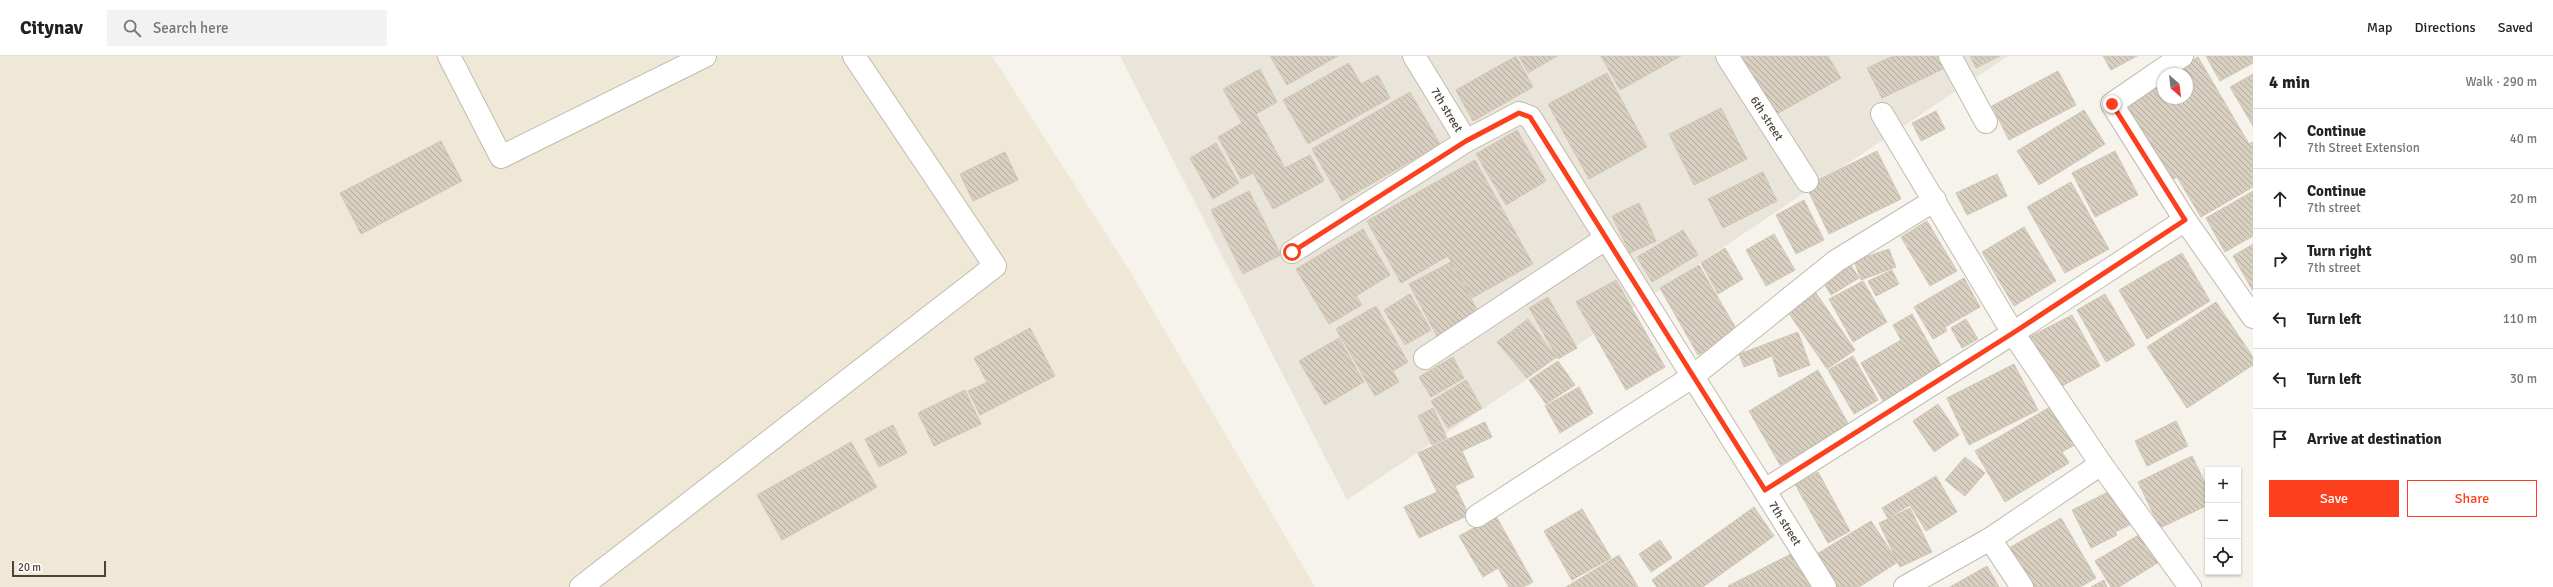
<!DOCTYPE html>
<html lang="en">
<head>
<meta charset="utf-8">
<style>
	:root { --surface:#fff; --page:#f2f2f2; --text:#222; --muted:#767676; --line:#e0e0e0; --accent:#fc3f1d }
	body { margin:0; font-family:Signika,sans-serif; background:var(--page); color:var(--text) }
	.controls { position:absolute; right:12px; bottom:12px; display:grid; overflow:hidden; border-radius:0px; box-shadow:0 1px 3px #0004 }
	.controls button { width:36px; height:36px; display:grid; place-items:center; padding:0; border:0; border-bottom:1px solid var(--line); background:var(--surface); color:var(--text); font:20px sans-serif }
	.compass { position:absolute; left:2157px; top:12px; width:36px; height:36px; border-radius:50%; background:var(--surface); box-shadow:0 1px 3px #0004; rotate:152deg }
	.scale { position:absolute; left:12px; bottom:10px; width:94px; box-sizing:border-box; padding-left:4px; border:2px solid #4b4439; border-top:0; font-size:11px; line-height:14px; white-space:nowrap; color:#4b4439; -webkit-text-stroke:3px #fff; paint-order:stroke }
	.stop { position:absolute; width:12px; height:12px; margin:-9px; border:3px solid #fc3f1d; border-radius:50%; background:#fff }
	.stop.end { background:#fc3f1d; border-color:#fff; box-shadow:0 1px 4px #0008 }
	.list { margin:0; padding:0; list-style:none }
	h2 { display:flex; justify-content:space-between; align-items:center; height:52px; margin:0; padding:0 16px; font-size:17px }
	h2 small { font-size:13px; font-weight:400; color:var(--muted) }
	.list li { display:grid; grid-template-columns:26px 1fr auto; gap:12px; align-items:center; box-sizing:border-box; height:60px; padding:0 16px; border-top:1px solid var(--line) }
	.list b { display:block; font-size:15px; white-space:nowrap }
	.list p { margin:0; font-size:13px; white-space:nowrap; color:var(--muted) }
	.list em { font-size:13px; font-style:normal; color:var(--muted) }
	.actions { display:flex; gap:8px; padding:12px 16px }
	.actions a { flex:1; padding:9px 0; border:1px solid var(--accent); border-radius:0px; text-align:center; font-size:14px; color:var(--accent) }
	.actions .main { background:var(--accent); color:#fff }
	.icon { flex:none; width:22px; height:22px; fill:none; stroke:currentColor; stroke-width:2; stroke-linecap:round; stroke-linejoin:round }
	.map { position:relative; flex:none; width:2253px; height:531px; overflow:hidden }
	header { display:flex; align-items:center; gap:24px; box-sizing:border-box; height:56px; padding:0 20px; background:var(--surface); border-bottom:1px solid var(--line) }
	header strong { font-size:19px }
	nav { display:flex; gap:22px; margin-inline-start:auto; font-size:14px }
	.search { width:280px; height:36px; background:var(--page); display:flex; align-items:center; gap:10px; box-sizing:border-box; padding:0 14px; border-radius:0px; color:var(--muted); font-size:15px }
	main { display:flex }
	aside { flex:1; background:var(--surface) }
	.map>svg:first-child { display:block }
	.residential { fill:#eae5da }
	.education { fill:#efe8d6 }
	.building { fill:url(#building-back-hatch); stroke:#d3c7b4 }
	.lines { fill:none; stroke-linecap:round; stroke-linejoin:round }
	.minor-casing { stroke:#c2bbae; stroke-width:24 }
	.minor { stroke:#fff; stroke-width:22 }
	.route { stroke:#fc3f1d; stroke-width:5 }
	.labels { text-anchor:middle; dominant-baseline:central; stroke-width:4; stroke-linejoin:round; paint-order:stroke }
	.street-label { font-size:12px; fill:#4b4439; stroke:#fff }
</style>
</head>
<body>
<header>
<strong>Citynav</strong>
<div class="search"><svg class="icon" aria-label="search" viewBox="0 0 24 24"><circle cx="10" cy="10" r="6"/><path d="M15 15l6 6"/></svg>Search here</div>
<nav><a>Map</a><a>Directions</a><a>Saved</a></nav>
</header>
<main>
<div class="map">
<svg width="2253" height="531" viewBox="0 0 2253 531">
	<defs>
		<pattern id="building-back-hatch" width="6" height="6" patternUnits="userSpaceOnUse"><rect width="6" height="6" fill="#d8cfc1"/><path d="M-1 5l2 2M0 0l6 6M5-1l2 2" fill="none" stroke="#b1aa9e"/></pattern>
	</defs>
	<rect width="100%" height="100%" fill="#f6f3ec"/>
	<polygon class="residential" points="1120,0 2008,0 1347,444"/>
	<polygon class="education" points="0,0 992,0 1128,212 1315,531 0,531"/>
	<g class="building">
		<polygon points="1270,0 1338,0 1287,29"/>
		<polygon points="1516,0 1533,31 1473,65 1456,34"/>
		<polygon points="1519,0 1557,0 1528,17"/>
		<polygon points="1601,0 1681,0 1620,34"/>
		<polygon points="1742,0 1828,0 1841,22 1775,59"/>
		<polygon points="1893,0 1939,0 1945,12 1882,42 1867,12"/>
		<polygon points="1970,0 2000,0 1976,12"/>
		<polygon points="2103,0 2137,0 2111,14"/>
		<polygon points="2206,0 2253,0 2253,7 2220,25"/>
		<polygon points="2198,1 2249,88 2253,86 2253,131 2201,161 2177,121 2171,124 2124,45 2163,22 2163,42 2187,42 2187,18 2169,18"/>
		<polygon points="1349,7 1361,28 1378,19 1390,42 1308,88 1283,44"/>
		<polygon points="1260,13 1277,46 1256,58 1285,112 1310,99 1324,125 1273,153 1253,117 1241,123 1218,81 1242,67 1223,33"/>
		<polygon points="2058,15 2076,49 2009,84 1992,50"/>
		<polygon points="1607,17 1647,91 1589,123 1548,48"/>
		<polygon points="2253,18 2253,70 2230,31"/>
		<polygon points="1410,36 1440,88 1342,145 1312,93"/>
		<polygon points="1721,52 1747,103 1694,129 1669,78"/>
		<polygon points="2084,54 2105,88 2039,129 2017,95"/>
		<polygon points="1936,55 1945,73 1921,85 1912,67"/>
		<polygon points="1517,74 1546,125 1506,149 1476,98"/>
		<polygon points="441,85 462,125 361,178 340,137"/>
		<polygon points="1216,87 1239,127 1213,143 1190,102"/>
		<polygon points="1877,95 1901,143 1829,178 1806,130"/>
		<polygon points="2115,95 2138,139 2095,161 2072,117"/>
		<polygon points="1005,96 1018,124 973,145 960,118"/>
		<polygon points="1475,104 1533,208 1472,242 1448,200 1401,227 1367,165"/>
		<polygon points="1763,116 1777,145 1723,172 1708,143"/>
		<polygon points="1997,118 2007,140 1967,159 1956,137"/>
		<polygon points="2071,126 2109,193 2065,217 2027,151"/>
		<polygon points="1249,135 1281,199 1243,218 1211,154"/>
		<polygon points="2253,135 2253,180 2225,196 2206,162"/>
		<polygon points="1804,144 1824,184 1796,198 1776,159"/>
		<polygon points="1639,147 1656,185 1630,197 1612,160"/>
		<polygon points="1927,165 1957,215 1930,230 1901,181"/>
		<polygon points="2024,171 2056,225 2014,250 1982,196"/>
		<polygon points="1363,173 1390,219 1356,240 1362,249 1329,268 1296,213"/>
		<polygon points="1683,174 1698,199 1652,226 1637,201"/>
		<polygon points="1774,178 1795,214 1766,230 1746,194"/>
		<polygon points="2253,188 2253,235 2233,200"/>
		<polygon points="1725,192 1743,223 1718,238 1701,207"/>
		<polygon points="1889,193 1896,211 1861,224 1854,205"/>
		<polygon points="2182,197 2210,245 2147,283 2119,234"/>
		<polygon points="1451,206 1480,259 1438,282 1409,228"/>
		<polygon points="1849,206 1859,222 1831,239 1821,222"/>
		<polygon points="1699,209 1738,276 1698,299 1660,232"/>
		<polygon points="1892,214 1899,228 1876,240 1868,225"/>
		<polygon points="1964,222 1980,251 1945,271 1947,275 1933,283 1914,251"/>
		<polygon points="1616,224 1665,311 1626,334 1576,246"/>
		<polygon points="1863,225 1887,266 1853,286 1829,243"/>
		<polygon points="1816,237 1855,294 1827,313 1788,256"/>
		<polygon points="1410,238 1431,274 1405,289 1384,254"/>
		<polygon points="2105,238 2135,289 2106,306 2077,254"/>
		<polygon points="1548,241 1577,292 1558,303 1529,252"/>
		<polygon points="2216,246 2253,301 2253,309 2187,352 2147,291"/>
		<polygon points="1376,250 1408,306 1393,315 1399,326 1375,340 1336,273"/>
		<polygon points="1912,258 1942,311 1883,345 1861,307 1901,284 1893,269"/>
		<polygon points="2072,259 2100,310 2056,333 2029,281"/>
		<polygon points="1528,263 1556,301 1527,322 1497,286"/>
		<polygon points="1966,263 1978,283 1962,292 1951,272"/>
		<polygon points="1030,272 1055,320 980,359 968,335 987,326 974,302"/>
		<polygon points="1798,276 1810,309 1779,321 1772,300 1744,311 1739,298"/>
		<polygon points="1339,282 1364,326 1325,349 1299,305"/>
		<polygon points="1853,300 1878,344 1854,358 1828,314"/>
		<polygon points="1453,301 1464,322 1431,341 1419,321"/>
		<polygon points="1558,305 1575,329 1546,348 1529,324"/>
		<polygon points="2014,308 2038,354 1969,389 1947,342"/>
		<polygon points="1818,314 1849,369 1780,409 1749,355"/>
		<polygon points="1466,324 1482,352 1448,372 1431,345"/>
		<polygon points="1579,331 1593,357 1560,377 1545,350"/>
		<polygon points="965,334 981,368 934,390 918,357"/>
		<polygon points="1938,348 1959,379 1934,396 1913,365"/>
		<polygon points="2055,348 2078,387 2062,396 2069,407 2005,446 1975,395"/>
		<polygon points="1433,352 1447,382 1432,389 1418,360"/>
		<polygon points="2176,365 2188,390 2147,410 2135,385"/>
		<polygon points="1485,366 1492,381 1462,395 1474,421 1455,430 1469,459 1419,482 1404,451 1437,436 1418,397"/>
		<polygon points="893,369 907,397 879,411 865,383"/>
		<polygon points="851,386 877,431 782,484 757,439"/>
		<polygon points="2192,400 2208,433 2208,449 2160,472 2138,426"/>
		<polygon points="1965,401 1985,417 1965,440 1945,424"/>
		<polygon points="1818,416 1850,475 1828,487 1795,428"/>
		<polygon points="1936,420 1957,456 1926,475 1910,449 1888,462 1882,452"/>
		<polygon points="2112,434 2130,469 2115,476 2117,479 2091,492 2072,454"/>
		<polygon points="1754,451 1774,480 1703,531 1657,531 1652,524"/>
		<polygon points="1910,452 1932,496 1900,511 1879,467"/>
		<polygon points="1582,453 1611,502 1572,524 1544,475"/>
		<polygon points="1496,460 1533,526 1523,531 1509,531 1498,512 1483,521 1459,480"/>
		<polygon points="2061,462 2096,522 2080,531 2032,531 2009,492"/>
		<polygon points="1871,465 1898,506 1859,531 1831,531 1812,501"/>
		<polygon points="2142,477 2159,506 2119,531 2111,531 2095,505"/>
		<polygon points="1660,484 1672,502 1651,516 1639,498"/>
		<polygon points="1795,496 1813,531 1729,531 1728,530"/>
		<polygon points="1619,499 1638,531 1566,531"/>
		<polygon points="1987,510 1999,531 1950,531"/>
		<polygon points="2104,524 2107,531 2091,531"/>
	</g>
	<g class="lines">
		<defs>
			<g id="minor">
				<polyline points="449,0 501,101 705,0"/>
				<path id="s1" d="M1414,0l52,85 53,-28 11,4 295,470"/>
				<path id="s2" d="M1727,0l80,125"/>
				<polyline points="1950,0 1986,66"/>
				<polyline points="1882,58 2013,277 2101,408 2190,531"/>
				<polyline points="2185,164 2253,261"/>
				<polyline points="1292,196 1466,85"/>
				<polyline points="1425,302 1605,183"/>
				<polyline points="1765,434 2013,277 2185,164 2112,48 2182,0"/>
				<polyline points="1477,460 1692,321 1836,205 1935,144"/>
				<polyline points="1990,483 2022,531"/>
				<polyline points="581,531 995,210 854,0"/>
				<polyline points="1905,531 1990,483 2101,408"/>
			</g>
		</defs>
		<use href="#minor" class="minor-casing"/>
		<use href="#minor" class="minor"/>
	</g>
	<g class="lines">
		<polyline class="route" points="1292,196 1466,85 1519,57 1530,61 1765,434 2013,277 2185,164 2112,48"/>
	</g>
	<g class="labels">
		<g class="street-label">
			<text stroke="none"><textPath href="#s1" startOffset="63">7th street</textPath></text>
			<text stroke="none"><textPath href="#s2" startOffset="74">6th street</textPath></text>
			<text stroke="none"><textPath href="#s1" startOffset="651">7th street</textPath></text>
		</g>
	</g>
</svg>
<div class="controls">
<button>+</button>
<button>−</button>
<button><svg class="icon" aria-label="locate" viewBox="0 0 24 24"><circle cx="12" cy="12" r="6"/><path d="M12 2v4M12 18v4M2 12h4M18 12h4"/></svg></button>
</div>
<svg class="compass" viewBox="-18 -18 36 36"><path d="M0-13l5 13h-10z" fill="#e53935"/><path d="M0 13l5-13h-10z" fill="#767676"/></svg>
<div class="scale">20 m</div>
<div class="stop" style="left:1292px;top:196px"></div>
<div class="stop end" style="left:2112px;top:48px"></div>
</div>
<aside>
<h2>4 min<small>Walk · 290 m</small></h2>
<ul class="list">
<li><svg class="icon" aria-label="ahead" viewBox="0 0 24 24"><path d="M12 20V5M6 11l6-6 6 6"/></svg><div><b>Continue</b><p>7th Street Extension</p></div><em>40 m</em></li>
<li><svg class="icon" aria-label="ahead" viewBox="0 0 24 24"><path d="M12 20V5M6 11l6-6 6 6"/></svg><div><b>Continue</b><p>7th street</p></div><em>20 m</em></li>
<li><svg class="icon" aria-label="right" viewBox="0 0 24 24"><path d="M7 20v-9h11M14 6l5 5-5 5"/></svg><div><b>Turn right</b><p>7th street</p></div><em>90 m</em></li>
<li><svg class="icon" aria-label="left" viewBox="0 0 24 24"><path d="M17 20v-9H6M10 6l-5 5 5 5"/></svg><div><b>Turn left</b></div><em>110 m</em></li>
<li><svg class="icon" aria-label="left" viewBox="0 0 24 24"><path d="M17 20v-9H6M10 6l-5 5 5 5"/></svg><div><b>Turn left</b></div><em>30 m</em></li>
<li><svg class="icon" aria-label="arrive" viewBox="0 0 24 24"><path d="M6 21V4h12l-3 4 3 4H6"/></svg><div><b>Arrive at destination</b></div></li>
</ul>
<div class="actions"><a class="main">Save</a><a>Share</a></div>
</aside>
</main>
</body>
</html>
